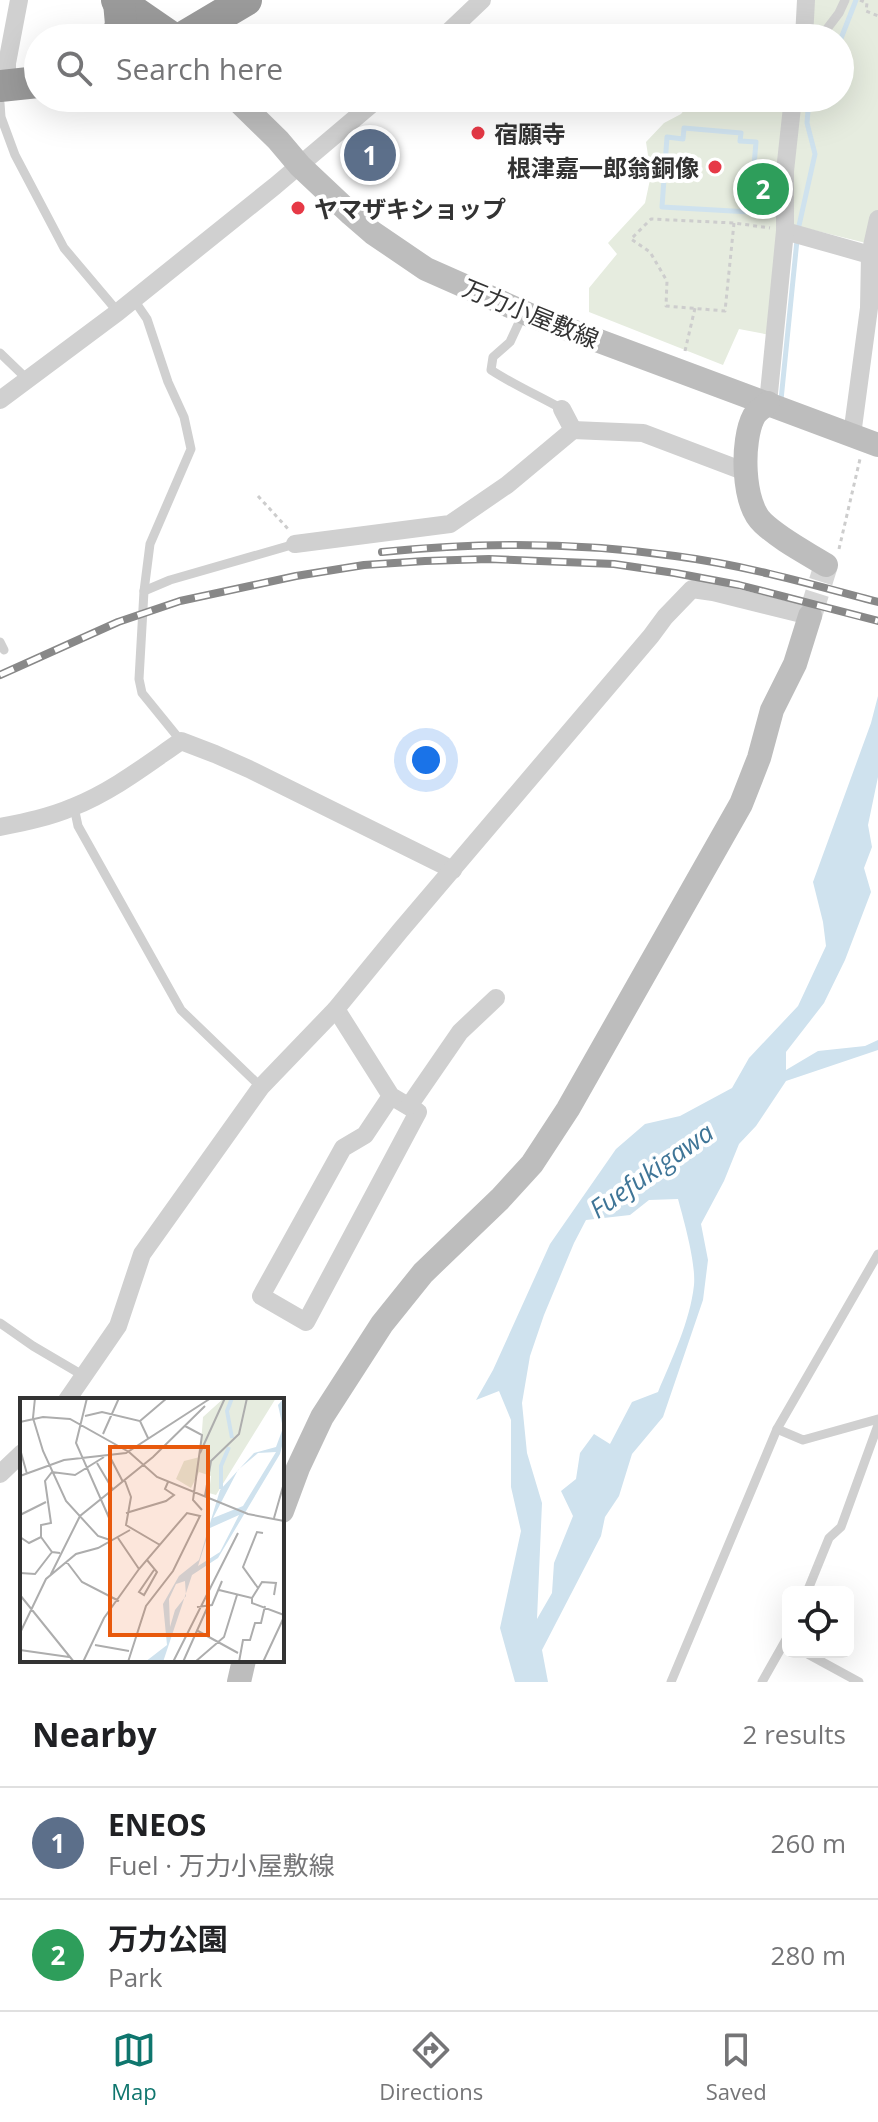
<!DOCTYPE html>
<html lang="en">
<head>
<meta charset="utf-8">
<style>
	:root { --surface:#fff; --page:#f6f6f6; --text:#202124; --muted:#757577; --line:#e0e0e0; --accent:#0f766e }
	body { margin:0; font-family:"Open Sans","Noto Sans JP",sans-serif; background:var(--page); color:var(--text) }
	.controls { position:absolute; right:24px; bottom:24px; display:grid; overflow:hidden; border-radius:12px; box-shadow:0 8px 32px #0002 }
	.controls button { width:72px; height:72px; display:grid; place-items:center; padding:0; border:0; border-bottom:2px solid var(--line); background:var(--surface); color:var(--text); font:40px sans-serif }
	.you { position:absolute; left:426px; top:760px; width:28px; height:28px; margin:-20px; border:6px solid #fff; border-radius:50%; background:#1a73e8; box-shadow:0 0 0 12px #1a73e833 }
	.badge { display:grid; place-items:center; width:52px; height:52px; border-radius:50%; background:var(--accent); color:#fff; font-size:26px; font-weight:700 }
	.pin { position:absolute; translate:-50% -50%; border:4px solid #fff; box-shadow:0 2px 8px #0006 }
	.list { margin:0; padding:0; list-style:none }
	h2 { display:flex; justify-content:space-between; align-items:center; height:104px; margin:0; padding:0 32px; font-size:34px }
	h2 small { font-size:26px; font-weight:400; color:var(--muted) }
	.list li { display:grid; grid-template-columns:52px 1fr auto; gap:24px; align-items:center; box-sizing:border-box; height:112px; padding:0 32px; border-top:2px solid var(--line) }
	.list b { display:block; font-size:30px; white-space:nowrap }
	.list p { margin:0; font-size:26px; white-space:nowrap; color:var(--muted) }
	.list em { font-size:26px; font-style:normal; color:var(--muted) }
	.icon { flex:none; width:44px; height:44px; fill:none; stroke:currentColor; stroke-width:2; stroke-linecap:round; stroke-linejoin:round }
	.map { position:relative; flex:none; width:878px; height:1682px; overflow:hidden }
	.search { position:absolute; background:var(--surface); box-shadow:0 8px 32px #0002; left:24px; right:24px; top:24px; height:88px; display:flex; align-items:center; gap:20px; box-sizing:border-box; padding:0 28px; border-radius:44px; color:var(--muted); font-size:30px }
	.sheet { height:328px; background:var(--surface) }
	nav { display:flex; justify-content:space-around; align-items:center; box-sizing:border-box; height:112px; border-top:2px solid var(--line); background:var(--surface); font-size:22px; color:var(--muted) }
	nav a { display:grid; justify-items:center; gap:4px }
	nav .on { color:var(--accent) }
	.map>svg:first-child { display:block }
	.green { fill:#e6ecdf }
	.water { fill:#cfe2ee; fill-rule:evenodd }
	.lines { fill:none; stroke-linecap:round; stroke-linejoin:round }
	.stream { stroke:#cfe2ee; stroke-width:5 }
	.secondary-tunnel { stroke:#d6d6d6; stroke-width:24; stroke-dasharray:24 12; stroke-linecap:butt }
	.path { stroke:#cdcdcd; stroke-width:3; stroke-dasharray:4 4; stroke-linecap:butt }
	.lane { stroke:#d0d0d0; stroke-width:9 }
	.street { stroke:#d0d0d0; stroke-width:18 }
	.secondary { stroke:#bdbdbd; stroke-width:24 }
	.highway { stroke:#9a9a9a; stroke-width:32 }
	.rail-casing { stroke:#888; stroke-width:8 }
	.rail { stroke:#fff; stroke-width:5; stroke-dasharray:15; stroke-linecap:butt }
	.poi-dot { fill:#e63946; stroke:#fff; stroke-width:3 }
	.labels { text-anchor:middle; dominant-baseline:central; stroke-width:8; stroke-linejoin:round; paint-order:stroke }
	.poi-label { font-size:24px; font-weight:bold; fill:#333; stroke:#fff; text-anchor:start }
	.street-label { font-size:24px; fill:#333; stroke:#fff }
	.water-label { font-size:26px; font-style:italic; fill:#3f7597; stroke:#fff }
	.inset-river { fill:none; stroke:#cfe2ee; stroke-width:4 }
	.inset-road { fill:none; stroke:#adadad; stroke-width:2 }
	.view { fill:#e8590c; fill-opacity:0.15; stroke:#e8590c; stroke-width:4 }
	.inset-edge { fill:none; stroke:#333; stroke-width:4 }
</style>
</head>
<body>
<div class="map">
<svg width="878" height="1682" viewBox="0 0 878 1682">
	<rect width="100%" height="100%" fill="#fff"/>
	<polygon class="green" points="814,0 878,0 878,246 793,225 770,335 739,329 723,365 589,312 589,288 617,254 608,243 645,203 651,175 646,142 664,123 681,114 694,98 840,98 840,38 809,38"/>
	<path class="water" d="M878,696v81l-10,48 4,22 -8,21 7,24 -26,68 -21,43 -38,49v18l32,-19 47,-5 13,-6v10l-92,31 -30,45 -17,18 -15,37 -23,43 7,36 -5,40 -40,117 -31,37 -13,42 -14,21 -4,19 -59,114 6,32h-33l-15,-54 21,-97 -10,-44v-67l-12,-29 -23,9 17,-30 57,-126 66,-95 29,-25 35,-8 52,-28 17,-30 49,-52 28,-60 -3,-24 -10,-40 58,-159zM678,1199c6,22 18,64 16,86 -4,37 -22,73 -36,107l-26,10 -22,42 -16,-10 -14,19 -4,26 -15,12 12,25 -19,47 -2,30 -15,26 5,-116 -15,-50 -5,-50 8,-47 14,-41 30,-72 12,-23 44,-5 19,-15z"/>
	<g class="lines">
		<g class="stream">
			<polyline points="840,41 856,0"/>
			<polygon points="684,128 741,133 740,141 756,142 750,212 662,207 667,137 683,139"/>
			<polyline points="798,230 815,154 807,123 809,98"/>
			<polyline points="781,400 797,240"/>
		</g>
		<polyline class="secondary-tunnel" points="810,616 826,565"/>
		<g class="path">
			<polyline points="860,0 867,3 866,11 878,16"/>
			<polyline points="734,223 725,311 666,306 667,281 650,252 631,239 651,219 734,223 770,228"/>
			<polyline points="685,351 695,308"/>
			<polyline points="258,496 289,530"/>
			<polyline points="839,549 860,459"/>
		</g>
		<g class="lane">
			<polyline points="820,38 839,13 845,0"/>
			<polyline points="0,103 1,117 15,155 64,248 118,312"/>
			<polyline points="134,300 147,319 168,382 184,417 191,449 150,544 144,591 139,679 142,693 181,741"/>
			<path d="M523,314l-13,28 -17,15 -2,13c23,15 48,26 71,39"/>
			<polyline points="0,353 27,379"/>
			<polyline points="144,591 170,580 295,544"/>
			<polyline points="0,642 4,650"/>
			<polyline points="74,807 78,826 181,1010 261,1087"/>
			<polyline points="0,1323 33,1346 84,1376"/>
			<polyline points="777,1429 803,1440 878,1419"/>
			<polyline points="807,1592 829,1538 841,1527 878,1425"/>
			<polyline points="804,1652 859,1682"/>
			<polyline points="671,1682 777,1429 878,1254"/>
			<polyline points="762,1682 788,1636"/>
		</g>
		<g class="street">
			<polyline points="442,38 482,0"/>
			<polyline points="804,38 806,0"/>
			<polyline points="7,85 7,63 19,0"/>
			<polyline points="785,231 870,255"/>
			<polyline points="0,400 118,312 275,186 379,98"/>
			<polyline points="768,403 785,231 785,171 793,98"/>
			<polyline points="573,430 643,433 746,472"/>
			<polyline points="852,435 869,308 870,255 878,219"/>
			<polyline points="295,544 450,524 507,485 573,430 562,409"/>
			<path d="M0,827c25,-5 50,-10 73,-20 40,-16 73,-42 108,-66l34,13 34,15 204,101"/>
			<polyline points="336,1009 391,1096 418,1112 306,1322 261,1296 343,1148 365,1135 391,1096"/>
			<polyline points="409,1106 460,1032 496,998"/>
			<polyline points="67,1400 118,1326 142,1254 261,1087 336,1009 400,931 651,636 665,617 692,589 713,592 810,616"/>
			<polyline points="0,1474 22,1453"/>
		</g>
		<g class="secondary">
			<polyline points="235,98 278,140 300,166 351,214 373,233 426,269 532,316 878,445"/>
			<path d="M768,403c-4,4 -11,8 -14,13 -13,24 -12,88 9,107 18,17 42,29 63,42"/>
			<polyline points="282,1511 298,1468 322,1417 382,1324 423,1273 500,1199 532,1164 568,1109 741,804 759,758 772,710 795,664 810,616"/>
			<polyline points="239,1682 244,1660"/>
		</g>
		<g class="highway">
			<polyline points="117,0 172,38"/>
			<polyline points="117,38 121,24 119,2"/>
			<polyline points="182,38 246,0"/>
			<polyline points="0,86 38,82"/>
		</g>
		<defs>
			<g id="rail">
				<path d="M382,552c97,-10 196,-10 293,4 69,9 136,28 203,46"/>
				<polyline points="0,675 118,622 180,601 296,576 364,565 425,561 489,559 614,564 675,573 739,585 878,621"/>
			</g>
		</defs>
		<use href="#rail" class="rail-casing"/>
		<use href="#rail" class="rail"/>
	</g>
	<g class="poi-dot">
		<circle cx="478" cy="133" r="8"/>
		<circle cx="715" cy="167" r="8"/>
		<circle cx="298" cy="208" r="8"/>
	</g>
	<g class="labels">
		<g class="poi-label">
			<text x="494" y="133">宿願寺</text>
			<text x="699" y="167" text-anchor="end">根津嘉一郎翁銅像</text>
			<text x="314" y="208">ヤマザキショップ</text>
		</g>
		<g class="street-label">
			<text transform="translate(531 313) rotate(22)">万力小屋敷線</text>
		</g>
		<g class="water-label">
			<text transform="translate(651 1170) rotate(-35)">Fuefukigawa</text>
		</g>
	</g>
	<g transform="translate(20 1398)">
		<rect width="264" height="264" fill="#fff"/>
		<path d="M204,0h52l-60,97 -7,-2 2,-17 -12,-4 -8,16 -15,-9 8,-18 16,-4 3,-40z" fill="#e6ecdf"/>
		<path d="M264,0v40l-4,16 -62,104 -26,17 -29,87h-18l22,-17 -4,-41 16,-28 20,-16 21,-70 34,-37 22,-6 7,-19 -5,-23zM256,54l-33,54 -30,12 25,-48 20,-17zM219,117l-19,37 -22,14 12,-38zM165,183l1,15 -11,14 -5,17 -1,-28 7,-15z" fill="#cfe2ee" fill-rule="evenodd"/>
		<path class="inset-river" d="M212,40l-5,-27 5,-13M201,91v-23l8,-19"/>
		<path class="inset-road" d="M15,0l-2,20 10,33 23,50 32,35 12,4M67,0l-11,45 34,77M65,18l17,-4 38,9 8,17M120,23l27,-23M0,24l23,-5 27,2 59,33M165,28l17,9 -9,65 9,10M83,36l16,-36M0,51l7,25M109,54l28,25 91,37 36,7M180,55l25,-55M90,59l13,25M77,65l16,27M0,78l44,-16 62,-7 85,-55M105,83l6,16 -5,28 34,20M185,98l6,-35 28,-27 8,-36M106,115l40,-12 8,-6 -9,-6 3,-7M0,117l26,-13M254,120l10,-35M0,139l9,6 12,-6M98,140l21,31M40,155l-8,-1 -11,-15v-12l10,-2 -6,-42 7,-9 23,3 29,-18M127,162l10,12 -13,23 -5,-3 15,-22M46,163l16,21 37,19M0,175l15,1 17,-22M30,178l30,-60 73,-59 52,-51M238,190l-15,-21 14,-35 6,1M199,192l33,8v5l32,12M0,197l54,67M232,200l10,-16 14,1 -2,12M177,209l15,-2 10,-24M178,233l40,22M0,235l26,-54 30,-25 22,-6 32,-18M75,247l34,6M0,252l49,7M63,264l21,-44 35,-49 48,-56 13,3 -27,55 -27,35 -18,56M153,264l65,-129M163,264l25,-56M175,264l29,-25 13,-42M219,264l4,-22h7l5,-17h6l4,-17M243,264l21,-45"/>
		<path class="view" d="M90,49h98v188h-98z"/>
		<rect width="264" height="264" class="inset-edge"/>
	</g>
</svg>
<div class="controls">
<button><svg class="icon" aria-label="locate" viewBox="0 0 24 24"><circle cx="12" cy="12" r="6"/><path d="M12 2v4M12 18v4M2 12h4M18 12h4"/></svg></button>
</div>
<div class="you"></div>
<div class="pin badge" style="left:370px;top:155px;background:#5c6f8a">1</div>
<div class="pin badge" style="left:763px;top:189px;background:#2e9e5b">2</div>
<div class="search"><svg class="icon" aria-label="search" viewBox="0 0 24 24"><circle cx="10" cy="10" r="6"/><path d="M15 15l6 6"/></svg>Search here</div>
</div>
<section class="sheet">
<h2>Nearby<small>2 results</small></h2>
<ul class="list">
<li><span class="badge" style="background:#5c6f8a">1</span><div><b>ENEOS</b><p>Fuel · 万力小屋敷線</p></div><em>260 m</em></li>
<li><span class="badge" style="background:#2e9e5b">2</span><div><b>万力公園</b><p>Park</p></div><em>280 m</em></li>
</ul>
</section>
<nav>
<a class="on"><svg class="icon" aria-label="map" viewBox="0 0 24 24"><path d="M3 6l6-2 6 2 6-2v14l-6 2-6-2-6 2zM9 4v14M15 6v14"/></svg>Map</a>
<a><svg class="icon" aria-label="directions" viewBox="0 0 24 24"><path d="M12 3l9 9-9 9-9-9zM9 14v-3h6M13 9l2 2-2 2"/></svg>Directions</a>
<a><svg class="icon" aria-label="saved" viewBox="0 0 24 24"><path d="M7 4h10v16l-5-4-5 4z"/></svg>Saved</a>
</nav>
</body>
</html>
